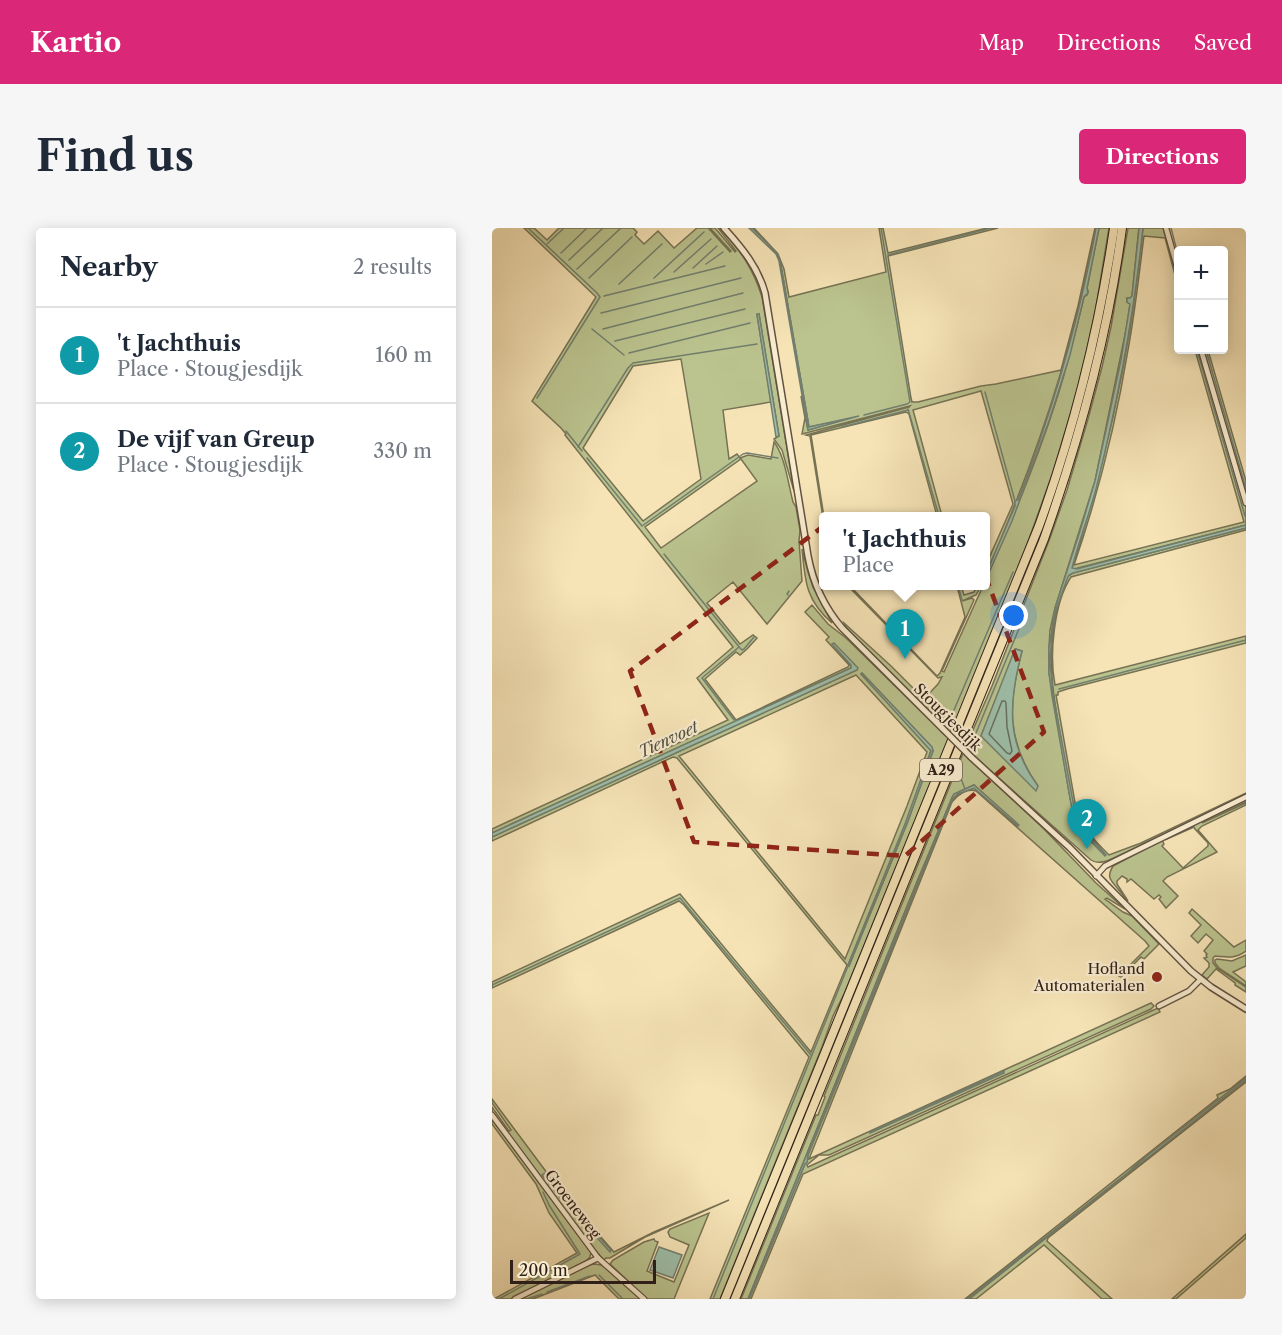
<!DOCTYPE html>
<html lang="en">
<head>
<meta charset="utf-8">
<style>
	:root { --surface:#fff; --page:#f6f6f7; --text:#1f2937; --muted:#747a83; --line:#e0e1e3; --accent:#db2777 }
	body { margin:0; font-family:"Libre Caslon Text",serif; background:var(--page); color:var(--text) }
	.controls { position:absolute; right:18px; top:18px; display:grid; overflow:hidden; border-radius:6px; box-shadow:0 3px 15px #0003 }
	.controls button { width:54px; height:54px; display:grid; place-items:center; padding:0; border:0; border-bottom:2px solid var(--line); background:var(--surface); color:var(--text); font:30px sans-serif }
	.scale { position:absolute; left:18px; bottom:15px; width:146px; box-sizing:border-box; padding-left:6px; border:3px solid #302019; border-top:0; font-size:16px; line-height:21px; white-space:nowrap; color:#302019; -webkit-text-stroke:4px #f9edd0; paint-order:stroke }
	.you { position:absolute; left:522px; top:388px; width:21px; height:21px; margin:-15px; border:4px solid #fff; border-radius:50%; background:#1a73e8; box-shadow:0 0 0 9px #1a73e833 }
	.badge { display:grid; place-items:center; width:39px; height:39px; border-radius:50%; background:var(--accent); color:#fff; font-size:20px; font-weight:700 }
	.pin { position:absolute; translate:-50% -50px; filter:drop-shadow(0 2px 3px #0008) }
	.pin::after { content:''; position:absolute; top:32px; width:21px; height:18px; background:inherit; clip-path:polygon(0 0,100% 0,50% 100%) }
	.popup { position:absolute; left:327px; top:284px; width:171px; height:78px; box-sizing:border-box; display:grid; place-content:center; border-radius:6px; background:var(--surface); filter:drop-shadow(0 2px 4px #0005); font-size:20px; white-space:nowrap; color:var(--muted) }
	.popup b { font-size:22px; color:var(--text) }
	.popup::after { content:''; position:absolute; left:50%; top:100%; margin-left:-12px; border:12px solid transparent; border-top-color:var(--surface) }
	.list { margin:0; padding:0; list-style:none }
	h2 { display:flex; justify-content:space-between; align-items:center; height:78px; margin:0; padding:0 24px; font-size:26px }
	h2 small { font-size:20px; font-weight:400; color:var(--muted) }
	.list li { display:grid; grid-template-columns:39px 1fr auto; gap:18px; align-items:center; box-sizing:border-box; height:96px; padding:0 24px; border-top:2px solid var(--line) }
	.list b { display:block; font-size:22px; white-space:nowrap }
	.list p { margin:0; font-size:20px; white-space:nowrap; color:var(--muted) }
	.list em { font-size:20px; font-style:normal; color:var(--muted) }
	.map { position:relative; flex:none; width:754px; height:1071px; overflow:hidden; border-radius:6px }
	header { display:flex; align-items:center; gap:36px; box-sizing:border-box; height:84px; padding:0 30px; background:var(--accent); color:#fff }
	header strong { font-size:28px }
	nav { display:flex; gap:33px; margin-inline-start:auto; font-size:21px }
	.intro { display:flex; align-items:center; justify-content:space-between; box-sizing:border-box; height:144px; padding:0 36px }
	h1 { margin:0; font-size:42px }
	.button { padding:15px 27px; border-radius:6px; background:var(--accent); color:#fff; font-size:21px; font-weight:700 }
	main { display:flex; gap:36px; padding:0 36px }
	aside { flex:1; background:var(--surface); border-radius:6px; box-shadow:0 3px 15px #0003 }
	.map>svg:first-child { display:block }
	.green { fill:#bbc48f; stroke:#767254; stroke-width:1.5; fill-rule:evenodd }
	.water { fill:#9ebfa9; stroke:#727f6f; stroke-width:1.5 }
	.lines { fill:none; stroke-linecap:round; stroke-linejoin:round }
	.shore { stroke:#677061; stroke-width:1.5 }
	.stream { stroke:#727f6f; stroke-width:1.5 }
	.minor-casing { stroke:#625140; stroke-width:7 }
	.tertiary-casing { stroke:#625140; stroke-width:8 }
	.motorway-casing { stroke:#302019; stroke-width:10 }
	.minor { stroke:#f9edd0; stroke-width:4.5 }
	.tertiary { stroke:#f9edd0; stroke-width:5 }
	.motorway { stroke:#f6e4b7; stroke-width:8 }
	.tertiary-bridge-casing { stroke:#625140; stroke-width:8; stroke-linecap:butt }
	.tertiary-bridge { stroke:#f9edd0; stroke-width:5 }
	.marked { fill:none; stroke:#8f2418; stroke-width:4.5; stroke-dasharray:12 8; stroke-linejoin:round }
	.poi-dot { fill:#8f2418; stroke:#f9edd0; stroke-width:2 }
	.labels { text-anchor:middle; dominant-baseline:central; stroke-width:4.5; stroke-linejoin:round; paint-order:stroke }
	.shield { fill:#f9edd0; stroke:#6c5e50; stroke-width:1.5 }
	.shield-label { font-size:14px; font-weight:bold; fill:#302019 }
	.street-label { font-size:15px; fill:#302019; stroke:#f9edd0 }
	.poi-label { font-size:15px; fill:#302019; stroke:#f9edd0; text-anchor:end }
	.water-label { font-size:16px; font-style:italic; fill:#515044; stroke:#f9edd0 }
</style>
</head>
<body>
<header>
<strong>Kartio</strong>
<nav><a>Map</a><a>Directions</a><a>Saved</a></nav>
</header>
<div class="intro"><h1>Find us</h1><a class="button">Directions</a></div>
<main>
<aside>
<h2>Nearby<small>2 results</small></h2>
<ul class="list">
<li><span class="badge" style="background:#0f9aa8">1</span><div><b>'t Jachthuis</b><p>Place · Stougjesdijk</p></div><em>160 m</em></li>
<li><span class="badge" style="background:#0f9aa8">2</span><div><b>De vijf van Greup</b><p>Place · Stougjesdijk</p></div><em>330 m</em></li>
</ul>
</aside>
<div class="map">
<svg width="754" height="1071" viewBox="0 0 754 1071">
	<rect width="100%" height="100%" fill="#f6e4b7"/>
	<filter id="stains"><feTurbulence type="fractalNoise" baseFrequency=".00333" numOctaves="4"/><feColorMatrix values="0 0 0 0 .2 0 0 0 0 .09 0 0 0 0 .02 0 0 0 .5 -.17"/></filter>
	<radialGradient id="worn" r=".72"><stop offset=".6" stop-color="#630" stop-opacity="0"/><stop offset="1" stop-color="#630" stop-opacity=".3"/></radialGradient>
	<g class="green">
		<path d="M32,0h10l13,12 12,-12h74l4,4 -2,3 9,9 14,-13 16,17 23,-20h12v1l21,23 1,-1 -21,-23h5l20,24 1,-1 -18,-23h2c20,22 33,40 42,69l32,194 -12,-41 -8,-11 5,-3 -20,-122 -2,1 14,87 -48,8 6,49 8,-5 3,4 8,-3 23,4 3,-17c11,14 14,41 19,60l3,5 4,23 -1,11 3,40 -35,43 -34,-42 -26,21 33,41 13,-9 4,3 -10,11 -7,6 -4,-3 -31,27 31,41 112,-53 1,-2 -23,-25 3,-3 -24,-25 7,-7 16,19 18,14 99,97 4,-10 -5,-2 -1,1 -90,-89 -8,-9 -1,-3 47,43 33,33 14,-15 4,-7 -4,1 -90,-92h2l87,90 3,-3 25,-56 -8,-31h4l3,9 10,-3 3,-6h4l-5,9 -14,6 10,-3 2,2 -32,71 2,1 39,-86h3v-7c27,-60 52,-121 72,-184 10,-32 18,-65 26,-98l3,-2 1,-4 -1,-3 12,-60h10l-14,85 -9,41 -10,41 -23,77 -34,95 -175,427 -11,22 -11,31 -102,252h-10l99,-242 -125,-152 -5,-4 -187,87v-6l188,-88 131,158 36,-87 -170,-207 -4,-1 -181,84v-4l365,-167 -24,-26 18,22v2l-359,165v-4l236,-109 -31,-42 36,-31 -168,-212 1,-1 -5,-6 -29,-27 64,-104zM189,131l20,120 -58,42 -60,-73 50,-82zM249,231l16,22 -96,67 -16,-21zM370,445l70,74 1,4 -25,70 -59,145 -1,-1 64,-157 19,-58 -70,-76zM364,447l71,77 -20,54 -62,153 -166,-203z"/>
		<path d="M260,0h2l24,26 6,15 5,28 97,-25 -7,-44h4l5,25 99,-25h11l-110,28 23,142 1,4h6l63,-16 15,-2 65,-14 17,-64 17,-78h1c-22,120 -61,234 -110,346v-9l27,-61 -32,-113 -68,19 29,106h-5l-28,-102 -3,-2 -95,23 13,82v7l-14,-88 -4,-1 103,-28 1,-1 -108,28 3,-16 -4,-22 7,34 31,-9 -30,6 -29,-167 -3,-7z"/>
		<path d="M636,0h11l-7,68 -2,2h-3v4l3,2 -3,21 -32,156 -40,127 -5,22 -1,17v26l21,125c5,24 17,41 35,57 -6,-11 -19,-19 -25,-31 -10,-23 -13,-48 -17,-72 -11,-66 -22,-112 5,-176l5,-3 173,-45v2l-175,47c-17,25 -22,78 -16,108l191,-49v7l-179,46 -9,3v3h-2l20,113c9,22 16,30 33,47l32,-12 105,-50v2l-126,60c-9,4 -20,11 -29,5l-119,-106 -2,6 73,68 53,55 29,26 -18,-11 -2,1 18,13 9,4 27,28 -15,15 -3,-2 -20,20 -2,-1 30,-30 -4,-5 -169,-150c-9,-3 -19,4 -24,11l-143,357 342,-156 3,3 -3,3 -322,146h-10l-12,10 1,2 350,-159 2,4 -357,162 -52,125h-2l56,-135 2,-2 1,-7 145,-357 5,-4 16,-6 43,38 1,-1 -44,-40 -20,9 -36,85 -170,420h-7l75,-184h2l7,-18 -1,-1 7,-17 135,-333 26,-60 58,-148 17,-48 21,-71 14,-52 9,-40zM524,421l6,2c-14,52 -16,90 16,135l-57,-50z"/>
		<path d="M651,0h22l13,46v12l-13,-48 -21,-2c-5,38 -9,77 -16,114 -12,73 -30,145 -54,215l170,-43 -49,-172h5l46,157v18l-172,44 -2,-1c25,-79 45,-159 58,-240 5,-33 9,-67 13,-100z"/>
		<polygon points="710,122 716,122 754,253 754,271"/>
		<path d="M310,321l6,23 5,15 19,36c-26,-23 -27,-41 -30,-74z"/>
		<path d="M754,571v3l-44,21 44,-20v2l-44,21 -4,4 19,22 -50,25 -4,4 15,15 -12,12 -7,-9 2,-2 -2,-2 -5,4 -23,-20 -4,3v-3l-5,-3 -5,5v3l11,17c-4,-4 -6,-7 -10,-12 -7,-9 -12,-11 -5,-23l49,-26 2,4 -2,2 21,22 25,-22v-3l-13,-14 -1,-2 -27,12 1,-2z"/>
		<path d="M700,681l42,38 12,-7v11c-12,8 -17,6 -31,5l-2,2v5l4,5 29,19v5l-11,-7v-2l-19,-14 -9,10 -5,-4 7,-8v-4l-5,-5 3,-1 -1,-2 1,-1 -3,-3 9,-11 -7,-6 -8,9 -7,-7 10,-11 -12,-12z"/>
		<polygon points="754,727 754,738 741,744 754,754 754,758 727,740 723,735 723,732 725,731 740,733"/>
		<polygon points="754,848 754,850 642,939 639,943 754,852 754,854 556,1010 555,1013 620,1071 610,1071 552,1017 484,1071 477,1071 618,959 475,1071 473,1071 726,870 725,867 738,861"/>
		<polygon points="0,871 70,965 122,1024 162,1004 237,972 153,1009 118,1030 114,1030 112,1032 102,1021 0,884 0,879 17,903 19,902 0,875"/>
		<polygon points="0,891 99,1024 98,1029 94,1033 19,1071 2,1071 85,1025 57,985 44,956 0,896"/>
		<polygon points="217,985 182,1071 155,1071 118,1036 121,1032 152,1014 162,1011 163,1013 166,1014 155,1043 182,1054 197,1017 178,1009 176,1004 178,1001"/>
		<polygon points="754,1006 754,1010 684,1071 680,1071"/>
		<polygon points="103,1036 109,1037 115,1040 149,1071 127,1071 103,1047 41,1071 27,1071 96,1037"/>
	</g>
	<g class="water">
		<polygon points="257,0 260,0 285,25 288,32 317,199 367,188 316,202 287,33 284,26"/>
		<path d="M604,0h3l-12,60 1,5 -4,4 -14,58 -21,66 -37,100 -26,58v-5l29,-68v-5l3,-1c34,-88 61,-179 78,-272z"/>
		<path d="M647,0h4c-9,87 -25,172 -46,257 -7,28 -18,55 -25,83l5,1 169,-44v3l-173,45 -4,2 -2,4 -11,31 -4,22 -2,30 3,32 21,113 10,24 22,24 -1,1 -22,-23 -11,-24 -20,-113 -3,-23v-26l6,-39 25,-77 15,-50 26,-121 9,-56 -3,-2v-4h3l2,-2z"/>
		<polygon points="265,86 267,86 287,208 284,209"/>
		<polygon points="342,415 366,440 365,442 0,609 0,605 359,440 359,437 340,416"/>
		<path d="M523,421l7,2c-13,50 -17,91 16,135l-2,5 -55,-55z"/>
		<polygon points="370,445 440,519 441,523 416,593 357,738 356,737 413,596 439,523 369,446"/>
		<polygon points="482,557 527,597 526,598 482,560 466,566 461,570 316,927 315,934 313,936 257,1071 256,1071 460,569 462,566"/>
		<polygon points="512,843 512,845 378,905 378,904"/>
		<polygon points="754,850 754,852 749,856 477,1071 475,1071 635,945 656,927"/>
		<polygon points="53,945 69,967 119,1022 118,1024 66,967 50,947"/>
		<polygon points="167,1019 190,1027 181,1050 158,1042"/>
	</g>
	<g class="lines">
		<polygon class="shore" points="510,473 513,473 514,475 515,499 520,523 518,526 515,525 497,506"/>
		<g class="stream">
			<polyline points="36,0 105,65 108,69 45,170"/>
			<polyline points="671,0 686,55"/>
			<polyline points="679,0 686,27"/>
			<polyline points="55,16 72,0"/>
			<polyline points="69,25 95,0"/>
			<polyline points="396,27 499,0"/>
			<polyline points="77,32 111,0"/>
			<polyline points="214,36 231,24"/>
			<polyline points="201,40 225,18"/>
			<polyline points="85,41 129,0"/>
			<polyline points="182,44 219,11"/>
			<polyline points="97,50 140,9"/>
			<polyline points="162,50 212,4"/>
			<polyline points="127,56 170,16"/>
			<polyline points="112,68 233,38"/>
			<polyline points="109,85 249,50"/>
			<polyline points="100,101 132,127"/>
			<polyline points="111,101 251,65"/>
			<polyline points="123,113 253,81"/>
			<polyline points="705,122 753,288"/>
			<polyline points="714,122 754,261"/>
			<polyline points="137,125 258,95"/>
			<polyline points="493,164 523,273"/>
			<polyline points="416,181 447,288"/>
			<polyline points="372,187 415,176 418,174 389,0"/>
			<polyline points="350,199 416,182"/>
			<polyline points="74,203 90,223"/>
			<polyline points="86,219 136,140 141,135 265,116"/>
			<polyline points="95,230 150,298 251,226 255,225 286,230"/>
			<polyline points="172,326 248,420 250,422 252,421 262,409"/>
			<polyline points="466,358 470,372"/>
			<polyline points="296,367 295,366 297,363"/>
			<polyline points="567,461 754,412"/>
			<polyline points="462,482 521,344"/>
			<polyline points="242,492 210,450 247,419"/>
			<polyline points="484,505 533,386"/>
			<polyline points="468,548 473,561"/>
			<polyline points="0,757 188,670 319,827"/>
			<polyline points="107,1047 131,1071"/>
			<polyline points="55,1064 98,1048"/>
			<polyline points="7,1071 88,1026 57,977 51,964"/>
			<polyline points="35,1071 50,1066"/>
			<polyline points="221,1071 356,738"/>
			<polyline points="751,1071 754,1069"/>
		</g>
		<defs>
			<g id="minor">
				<polyline points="674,0 686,42"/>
				<polyline points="709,122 754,275"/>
				<polyline points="604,648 613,638 623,633 754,569"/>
				<polyline points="667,778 697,763 709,751"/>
				<polyline points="0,887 106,1030 152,1071"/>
				<polyline points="23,1071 106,1030"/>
			</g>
			<g id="tertiary">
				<path d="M232,0c18,20 34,39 41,65l43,263c5,27 16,51 34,72l101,101"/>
				<polyline points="479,529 577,619 699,743 719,759 754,781"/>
			</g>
			<g id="motorway">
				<path d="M233,1071l314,-773c35,-97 60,-196 75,-298"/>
				<path d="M243,1071l309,-760c36,-102 64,-204 78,-311"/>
			</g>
		</defs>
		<use href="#minor" class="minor-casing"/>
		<use href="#tertiary" class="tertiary-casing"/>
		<use href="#motorway" class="motorway-casing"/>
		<use href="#minor" class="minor"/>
		<use href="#tertiary" class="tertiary"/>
		<use href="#motorway" class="motorway"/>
		<defs>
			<polyline id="tertiary-bridge" points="451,501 479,529"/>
		</defs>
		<use href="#tertiary-bridge" class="tertiary-bridge-casing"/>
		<use href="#tertiary-bridge" class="tertiary-bridge"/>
	</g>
	<path class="marked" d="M472,291l80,213 -139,124 -211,-14 -64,-171 199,-149z"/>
	<circle class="poi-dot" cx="665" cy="749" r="6"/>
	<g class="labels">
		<rect class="shield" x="428" y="531" width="42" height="22" rx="4.5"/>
		<g class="shield-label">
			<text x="449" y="542">A29</text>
		</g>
		<g class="street-label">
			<text transform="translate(456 489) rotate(45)">Stougjesdijk</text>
			<text transform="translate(81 976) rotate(53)">Groeneweg</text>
		</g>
		<g class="poi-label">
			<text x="653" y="740">Hofland<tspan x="653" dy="17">Automaterialen</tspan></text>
		</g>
		<g class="water-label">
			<text transform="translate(176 511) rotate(-25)">Tienvoet</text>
		</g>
	</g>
	<rect width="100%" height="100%" filter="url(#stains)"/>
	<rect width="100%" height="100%" fill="url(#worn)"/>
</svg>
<div class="controls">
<button>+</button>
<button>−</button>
</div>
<div class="scale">200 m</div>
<div class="you"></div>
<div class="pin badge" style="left:413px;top:431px;background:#0f9aa8">1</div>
<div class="popup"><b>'t Jachthuis</b>Place</div>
<div class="pin badge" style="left:595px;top:621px;background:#0f9aa8">2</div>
</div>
</main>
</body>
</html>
